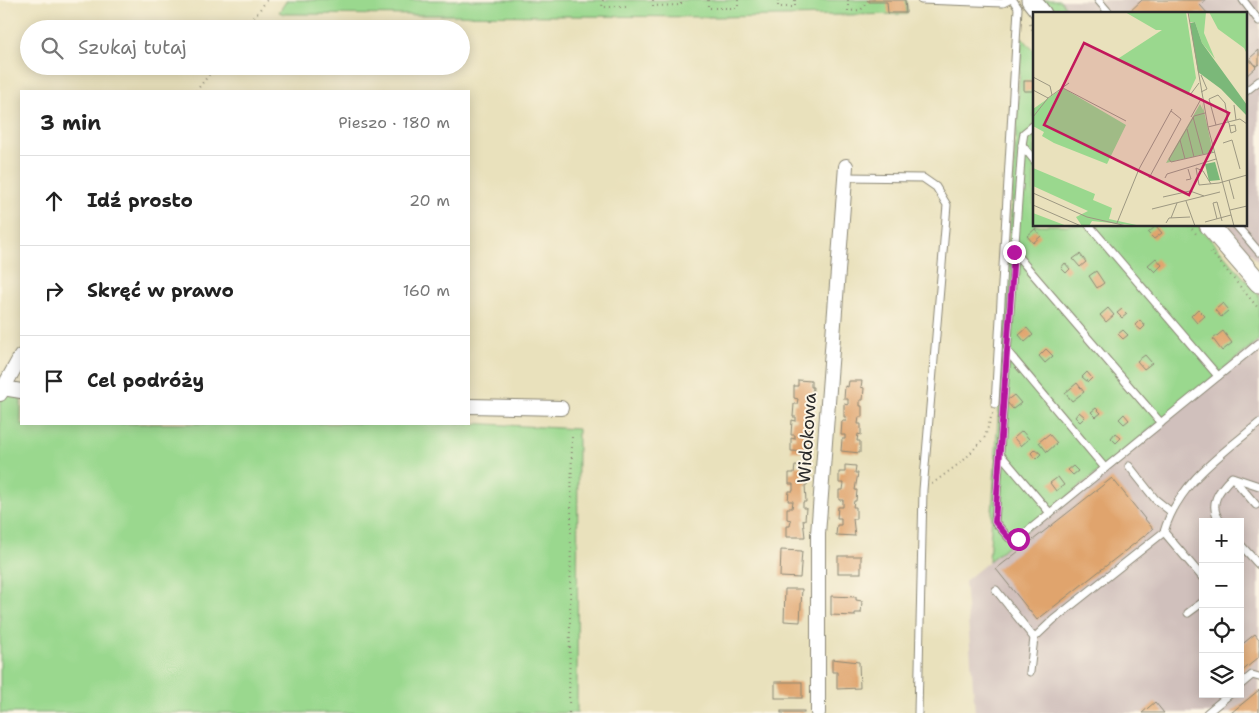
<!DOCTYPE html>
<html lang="pl">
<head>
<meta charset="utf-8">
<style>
	:root { --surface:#fff; --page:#f6f6f6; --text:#222; --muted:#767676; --line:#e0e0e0 }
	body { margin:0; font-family:"Shantell Sans",sans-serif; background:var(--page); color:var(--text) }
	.controls { position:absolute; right:15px; bottom:15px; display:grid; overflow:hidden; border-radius:0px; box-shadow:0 2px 12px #0003 }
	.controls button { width:45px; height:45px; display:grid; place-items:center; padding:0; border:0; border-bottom:1px solid var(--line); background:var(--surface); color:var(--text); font:25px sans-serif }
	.stop { position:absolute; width:15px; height:15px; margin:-11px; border:4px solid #b5179e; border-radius:50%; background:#fff }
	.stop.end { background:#b5179e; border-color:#fff; box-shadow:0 1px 5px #0008 }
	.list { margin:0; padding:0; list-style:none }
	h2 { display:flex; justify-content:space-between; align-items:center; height:65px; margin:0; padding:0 20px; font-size:21px }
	h2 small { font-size:16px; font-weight:400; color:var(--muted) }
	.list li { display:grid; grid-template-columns:32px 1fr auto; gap:15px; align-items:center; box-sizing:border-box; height:90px; padding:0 20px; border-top:1px solid var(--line) }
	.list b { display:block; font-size:19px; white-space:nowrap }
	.list em { font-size:16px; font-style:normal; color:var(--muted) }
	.icon { flex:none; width:28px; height:28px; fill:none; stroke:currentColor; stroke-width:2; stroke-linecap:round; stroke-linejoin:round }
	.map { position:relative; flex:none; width:1259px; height:713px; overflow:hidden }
	.search { position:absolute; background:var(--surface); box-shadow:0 2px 12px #0003; left:20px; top:20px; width:450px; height:55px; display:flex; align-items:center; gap:12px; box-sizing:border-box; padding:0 18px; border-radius:28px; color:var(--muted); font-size:19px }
	.panel { position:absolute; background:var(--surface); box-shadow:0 2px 12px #0003; left:20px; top:90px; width:450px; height:335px; border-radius:0px }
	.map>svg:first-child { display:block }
	.industrial { fill:#d0c0bc; fill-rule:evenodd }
	.green { fill:#9ad88e; stroke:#62825c }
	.building { fill:#e0a46d }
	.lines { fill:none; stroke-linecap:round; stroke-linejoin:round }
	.lane-casing { stroke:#8a8674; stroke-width:9 }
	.street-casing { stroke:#8a8674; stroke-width:16 }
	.secondary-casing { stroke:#8a8674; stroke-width:21 }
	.path { stroke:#8a8674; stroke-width:2; stroke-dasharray:1 4; stroke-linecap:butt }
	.lane { stroke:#fff; stroke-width:7 }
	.street { stroke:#fff; stroke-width:14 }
	.secondary { stroke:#fff; stroke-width:19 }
	.route { stroke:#b5179e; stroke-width:6 }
	.labels { text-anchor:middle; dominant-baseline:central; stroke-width:4; stroke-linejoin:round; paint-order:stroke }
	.street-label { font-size:18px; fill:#2b2b2b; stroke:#fcf5e5 }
	.inset-road { fill:none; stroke:#9d9882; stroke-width:1 }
	.view { fill:#c2185b; fill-opacity:0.15; stroke:#c2185b; stroke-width:2.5 }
	.inset-edge { fill:none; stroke:#2b2b2b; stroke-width:2.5 }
</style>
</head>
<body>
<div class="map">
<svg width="1259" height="713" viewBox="0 0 1259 713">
	<rect width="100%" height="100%" fill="#fcf5e5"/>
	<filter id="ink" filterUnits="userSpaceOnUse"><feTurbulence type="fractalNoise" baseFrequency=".02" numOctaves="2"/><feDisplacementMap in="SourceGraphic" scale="10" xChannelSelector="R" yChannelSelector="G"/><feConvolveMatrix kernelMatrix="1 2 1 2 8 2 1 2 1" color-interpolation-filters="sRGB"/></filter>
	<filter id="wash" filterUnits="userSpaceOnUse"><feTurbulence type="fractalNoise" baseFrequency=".0096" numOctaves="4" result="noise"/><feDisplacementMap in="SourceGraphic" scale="20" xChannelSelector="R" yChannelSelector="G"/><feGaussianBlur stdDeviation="1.12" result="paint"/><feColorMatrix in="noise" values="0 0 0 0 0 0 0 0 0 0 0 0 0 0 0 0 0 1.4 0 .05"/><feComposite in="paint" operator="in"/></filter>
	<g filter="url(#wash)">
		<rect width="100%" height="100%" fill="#e9e1bc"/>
		<g class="industrial">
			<polygon points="1043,0 1259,0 1259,263 1227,225 1245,225 1245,14 1055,14"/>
			<path d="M1259,340v373h-284l-10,-132zM1203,522h37v172h-37z"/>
		</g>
		<g class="green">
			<polygon points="287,0 907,0 907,14 714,17 284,14 279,12"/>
			<polygon points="1041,0 1060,0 1071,14 1052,14"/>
			<polygon points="1022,37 1034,51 1034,225 1198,225 1259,295 1259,340 989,561"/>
			<polygon points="5,391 21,394 21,424 469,423 578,429 577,713 0,713 0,400"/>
		</g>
		<g id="blocks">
			<g class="building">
				<polygon points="869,0 905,0 906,13 888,13 887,2 869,2"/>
				<polygon points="1142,0 1206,0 1200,5 1208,14 1127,14"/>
				<polygon points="1259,50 1259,64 1256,66 1250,58"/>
				<polygon points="1245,55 1256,67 1245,77"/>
				<rect x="1024" y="81" width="9" height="10"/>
				<polygon points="1156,226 1162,233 1154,239 1148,233"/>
				<polygon points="1035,229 1041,236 1033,243 1027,236"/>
				<polygon points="1080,254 1086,262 1080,267 1073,259"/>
				<polygon points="1156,258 1162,265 1155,272 1148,265"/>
				<polygon points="1065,263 1070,269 1066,273 1061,268"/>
				<polygon points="1096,271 1104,283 1097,288 1089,276"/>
				<polygon points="1223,303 1229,310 1221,317 1215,310"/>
				<polygon points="1108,308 1114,315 1106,322 1100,315"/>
				<polygon points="1122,309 1127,314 1122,318 1117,313"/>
				<polygon points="1198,309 1205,316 1197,323 1191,316"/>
				<polygon points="1140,320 1145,326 1141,330 1135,325"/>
				<polygon points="1027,328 1033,335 1025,342 1019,335"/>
				<polygon points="1123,330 1128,335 1123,339 1118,334"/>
				<polygon points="1223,331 1232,343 1222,351 1213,339"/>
				<polygon points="1046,349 1053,356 1045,363 1039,356"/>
				<polygon points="1145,355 1152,363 1144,369 1137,361"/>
				<polygon points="1087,372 1092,378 1088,382 1082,377"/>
				<polygon points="798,380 811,381 811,387 813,387 812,400 809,400 809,405 812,406 808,423 811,423 810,434 807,434 807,440 810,441 809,452 791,451 791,438 795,439 795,435 791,435 792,420 796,421 796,417 793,417 794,404 797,404 798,399 794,398 794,386 798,386"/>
				<polygon points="849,381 862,381 861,387 864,388 863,400 860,400 860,406 862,406 862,417 859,417 858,424 861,424 861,435 858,434 857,441 860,441 860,453 841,451 842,439 845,439 845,435 841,435 842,421 846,421 847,417 844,417 844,404 848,405 848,399 844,399 845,386 848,387"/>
				<polygon points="1077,383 1084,392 1072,401 1065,393"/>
				<polygon points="1014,395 1021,403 1013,409 1006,401"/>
				<polygon points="1096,408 1101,413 1096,417 1091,412"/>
				<polygon points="1079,412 1085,417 1080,422 1075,417"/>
				<polygon points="1124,414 1129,420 1124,424 1119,419"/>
				<polygon points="1022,431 1029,439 1021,446 1014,438"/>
				<polygon points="1115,433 1121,438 1116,443 1111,438"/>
				<polygon points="1049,434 1057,443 1047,452 1039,442"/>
				<polygon points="1035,449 1041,454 1036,459 1031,453"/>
				<polygon points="845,465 856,466 855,473 858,473 855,490 857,490 856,501 854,501 853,507 856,507 856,519 853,519 855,536 836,535 837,525 841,525 841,518 837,518 838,507 843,507 843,500 839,500 839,490 843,490 844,483 839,483 839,472 845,472"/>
				<polygon points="795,466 806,467 805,474 808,474 807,485 805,485 806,502 803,502 803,508 806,508 805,520 803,520 805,537 786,537 786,526 790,526 791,520 787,519 787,508 792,508 793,501 788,501 789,491 793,491 793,484 789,484 789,473 794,473"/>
				<polygon points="1073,466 1078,471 1073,475 1068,470"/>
				<polygon points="1058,477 1064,485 1056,491 1050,483"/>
				<polygon points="1112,478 1153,529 1037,620 996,569"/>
				<polygon points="781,550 802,551 800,578 780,577"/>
				<rect x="838" y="556" width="23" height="17"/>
				<polygon points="785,589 802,589 800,622 784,621"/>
				<polygon points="831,596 856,597 856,600 862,601 861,613 855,613 855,616 831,615"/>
				<polygon points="1255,634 1259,639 1259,657 1240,673 1240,646"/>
				<polygon points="832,659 859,662 860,688 837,689 837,672 832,672"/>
				<rect x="775" y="682" width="27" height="16"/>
				<polygon points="1259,690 1259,713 1231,713 1237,708"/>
				<polygon points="1155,702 1164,713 1142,713"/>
				<rect x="781" y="711" width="23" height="2"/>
			</g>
		</g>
	</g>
	<g filter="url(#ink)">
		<use href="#blocks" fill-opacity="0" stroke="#8a8674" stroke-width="1"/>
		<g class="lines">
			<defs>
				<g id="lane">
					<polyline points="921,0 1003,3 1009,0"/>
					<polyline points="1098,0 1110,14"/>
					<polyline points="1243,0 1259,21"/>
					<polyline points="1245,92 1259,81"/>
					<polyline points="1034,125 1024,133 1022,145 995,522 1009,538 1018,539 1259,343"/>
					<polyline points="1022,145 1034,160"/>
					<polyline points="846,177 923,178 936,187 947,205 923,490 918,713"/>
					<polyline points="1089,225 1218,376"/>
					<polyline points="1236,225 1259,252"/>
					<polyline points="1014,252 1161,423"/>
					<polyline points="1007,351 1105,468"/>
					<polyline points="995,404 1018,8 1013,0"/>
					<polyline points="1000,454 1050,513"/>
					<polyline points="1129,466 1155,499 1170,511"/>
					<polyline points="1233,478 1256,505"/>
					<path d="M1221,522c-14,-17 -2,-32 11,-45l27,9"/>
					<polyline points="1164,532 1203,578"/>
					<polyline points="1240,544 1259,565"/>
					<polyline points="996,590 1034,638"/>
					<polyline points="1188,613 1203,602"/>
					<path d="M1030,672l4,-34 19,-18 111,-88c14,-49 58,-78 95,-109"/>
					<polyline points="1240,685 1252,675 1259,677"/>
					<polyline points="1207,713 1230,694"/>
				</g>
				<g id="street">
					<polyline points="3,388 21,391"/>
					<polyline points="0,394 21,356"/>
					<polyline points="469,406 561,408"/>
					<polyline points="818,713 818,534 846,166"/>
				</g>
				<g id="secondary">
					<polyline points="1031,0 1042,14"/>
					<polyline points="1209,225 1259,283"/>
				</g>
			</defs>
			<use href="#lane" class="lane-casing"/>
			<use href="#street" class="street-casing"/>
			<use href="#secondary" class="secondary-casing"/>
			<g class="path">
				<polyline points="603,0 602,7 628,7 628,0"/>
				<polyline points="653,0 653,6 681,5 681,0"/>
				<polyline points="708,0 708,8 738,8 738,0"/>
				<polyline points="778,0 778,7 795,7 795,0"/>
				<polyline points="848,0 848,11 861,10 868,0"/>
				<polyline points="1030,24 1034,33"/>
				<polyline points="245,29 267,0"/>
				<polyline points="196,91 216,66"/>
				<polyline points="1189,225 1197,235"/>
				<polyline points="1211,252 1259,309"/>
				<polyline points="932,484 964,460 985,437 993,411"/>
				<polyline points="569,713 572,434"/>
			</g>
			<use href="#lane" class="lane"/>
			<use href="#street" class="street"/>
			<use href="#secondary" class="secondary"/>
		</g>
	</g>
	<g class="lines" filter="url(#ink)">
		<polyline class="route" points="1014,252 995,522 1009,538 1018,539"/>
	</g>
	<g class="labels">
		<g class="street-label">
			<text transform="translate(807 438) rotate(-86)">Widokowa</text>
		</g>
	</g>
	<g transform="translate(1033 12)">
		<rect width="214" height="214" fill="#e9e1bc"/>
		<path d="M92,0h61l10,66 -8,17 -72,-35 46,-30h-6zM156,0h17l-2,21 11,26 -13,-16 -7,-21h-5zM176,0h38v42l-3,-6 -26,-19zM30,76l63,37 -19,39 -53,-21 -12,-7 2,-4 -11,-6v-17zM169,90l11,50 -47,11 34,-59 3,6zM0,156l62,26 -2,6 19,8 -3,11 32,7 -49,-5 -3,5h-7l-6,-9 12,-6 -55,-25zM0,201l34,13h-34z" fill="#9ad88e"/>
		<path d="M162,10l7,21 45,62v11l-26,-27 -23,-17 -8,-49zM182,150l5,18 -11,1 -4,-17z" fill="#7bb879"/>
		<path class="inset-road" d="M155,0l20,115 26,99M0,65l17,9 2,9M166,71l-9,12 12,4M30,76l63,33M0,78l15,8M168,80l6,-3 -6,-14M201,93l2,15M172,101l-11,3 -25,43 2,3 44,-10M0,105l15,-19 21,-15M158,105l10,-18M160,105l10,37M183,113l-7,-26 9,-4 7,8 3,19 1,1 2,10 5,-2 -1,-6 -6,1M175,115l32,-8 7,5M154,117l7,28M147,128l5,19M190,131l9,-3 8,29M116,166l32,-59 -10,-8M132,166l2,-4 49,-15M153,168l5,-1 -3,-10M196,168l5,19M178,172l-8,-13 -7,-3 3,17 20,-2 28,-8M0,181l54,24 40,9M130,185l27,-6 14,5M153,189l9,25M0,193l48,21M119,197l68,-17M197,198l17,-4M138,206l6,-15M184,207l-4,-16 4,-1 5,19M172,210l26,-7M84,211l22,-54 33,-60M133,211l3,-5 21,-1"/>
		<path class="view" d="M51,31l145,70 -40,82 -145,-70z"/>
		<rect width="214" height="214" class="inset-edge"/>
	</g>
</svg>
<div class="controls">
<button>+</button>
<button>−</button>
<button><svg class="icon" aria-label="locate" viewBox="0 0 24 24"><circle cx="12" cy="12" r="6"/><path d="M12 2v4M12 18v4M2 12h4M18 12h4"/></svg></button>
<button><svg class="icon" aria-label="layers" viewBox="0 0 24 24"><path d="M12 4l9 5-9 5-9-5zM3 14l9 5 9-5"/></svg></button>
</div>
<div class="stop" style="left:1018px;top:539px"></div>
<div class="stop end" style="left:1014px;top:252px"></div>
<div class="search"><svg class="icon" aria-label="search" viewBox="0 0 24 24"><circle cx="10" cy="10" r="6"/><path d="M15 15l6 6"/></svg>Szukaj tutaj</div>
<section class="panel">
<h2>3 min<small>Pieszo · 180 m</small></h2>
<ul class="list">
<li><svg class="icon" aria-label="ahead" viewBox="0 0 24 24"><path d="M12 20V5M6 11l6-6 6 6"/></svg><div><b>Idź prosto</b></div><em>20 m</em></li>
<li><svg class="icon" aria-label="right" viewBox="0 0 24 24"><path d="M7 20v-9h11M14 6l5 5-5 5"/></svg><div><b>Skręć w prawo</b></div><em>160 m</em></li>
<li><svg class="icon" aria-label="arrive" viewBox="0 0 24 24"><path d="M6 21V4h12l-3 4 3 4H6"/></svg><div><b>Cel podróży</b></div></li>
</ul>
</section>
</div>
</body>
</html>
